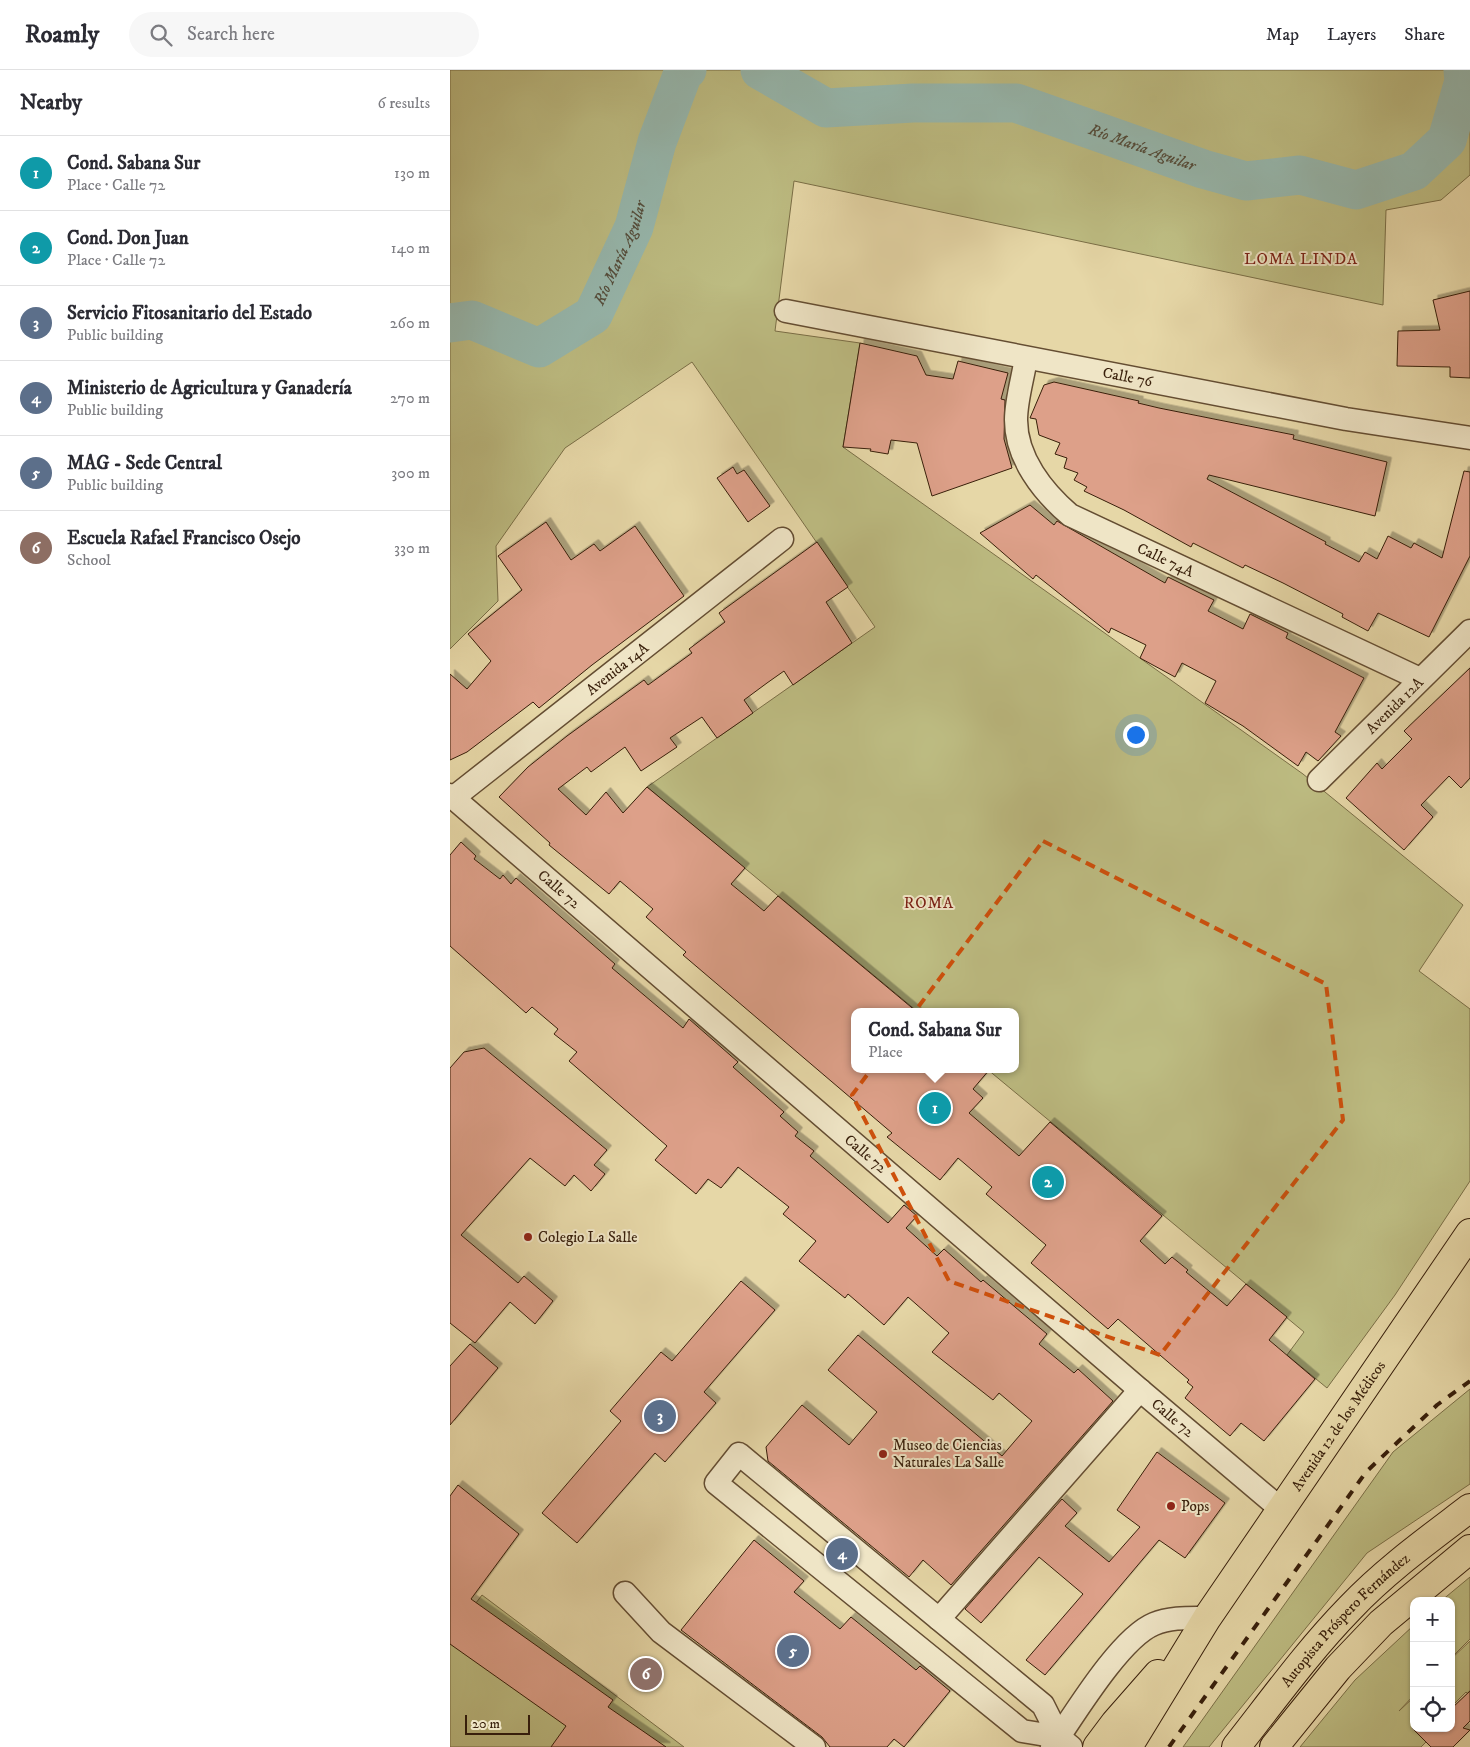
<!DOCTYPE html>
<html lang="en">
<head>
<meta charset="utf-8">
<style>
	:root { --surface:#fff; --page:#f7f7f7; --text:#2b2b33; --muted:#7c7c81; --line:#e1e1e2; --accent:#8f2418 }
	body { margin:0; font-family:"IM FELL DW Pica",serif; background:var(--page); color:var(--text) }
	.controls { position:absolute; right:15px; bottom:15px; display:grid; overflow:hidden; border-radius:10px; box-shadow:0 1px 4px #0004 }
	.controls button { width:45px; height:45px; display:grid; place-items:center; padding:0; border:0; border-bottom:1px solid var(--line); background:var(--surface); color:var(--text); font:25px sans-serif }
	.scale { position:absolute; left:15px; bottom:12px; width:65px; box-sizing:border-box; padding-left:5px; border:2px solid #381f0b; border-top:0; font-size:14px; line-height:18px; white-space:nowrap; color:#381f0b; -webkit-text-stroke:4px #efe5c6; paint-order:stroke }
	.you { position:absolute; left:685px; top:664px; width:18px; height:18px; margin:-12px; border:4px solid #fff; border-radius:50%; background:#1a73e8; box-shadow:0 0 0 8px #1a73e833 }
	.badge { display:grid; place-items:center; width:32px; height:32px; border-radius:50%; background:var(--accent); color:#fff; font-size:16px; font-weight:700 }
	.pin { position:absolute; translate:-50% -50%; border:2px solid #fff; box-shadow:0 1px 5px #0006 }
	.popup { position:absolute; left:401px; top:938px; width:168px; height:65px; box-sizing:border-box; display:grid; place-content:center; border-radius:10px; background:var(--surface); filter:drop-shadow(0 1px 4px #0005); font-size:16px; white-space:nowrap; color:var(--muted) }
	.popup b { font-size:19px; color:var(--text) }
	.popup::after { content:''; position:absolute; left:50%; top:100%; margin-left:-10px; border:10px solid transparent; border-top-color:var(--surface) }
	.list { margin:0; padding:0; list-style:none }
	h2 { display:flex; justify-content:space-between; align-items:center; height:65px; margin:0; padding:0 20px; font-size:21px }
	h2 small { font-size:16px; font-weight:400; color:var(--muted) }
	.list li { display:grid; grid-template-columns:32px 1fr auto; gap:15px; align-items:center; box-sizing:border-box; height:75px; padding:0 20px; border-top:1px solid var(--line) }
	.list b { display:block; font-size:19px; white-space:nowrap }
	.list p { margin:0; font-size:16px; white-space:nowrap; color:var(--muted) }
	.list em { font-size:16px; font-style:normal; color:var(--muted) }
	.icon { flex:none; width:28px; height:28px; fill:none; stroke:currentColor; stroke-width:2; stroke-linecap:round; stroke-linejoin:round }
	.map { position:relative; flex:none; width:1020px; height:1677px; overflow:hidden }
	header { display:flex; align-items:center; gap:30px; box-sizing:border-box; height:70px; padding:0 25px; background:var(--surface); border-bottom:1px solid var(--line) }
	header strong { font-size:24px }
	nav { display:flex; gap:28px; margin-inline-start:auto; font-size:18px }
	.search { width:350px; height:45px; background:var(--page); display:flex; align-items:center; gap:12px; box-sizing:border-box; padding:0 18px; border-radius:28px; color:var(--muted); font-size:19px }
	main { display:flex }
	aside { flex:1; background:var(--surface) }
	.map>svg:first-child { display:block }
	.green { fill:#bdbc82; stroke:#7a6e46 }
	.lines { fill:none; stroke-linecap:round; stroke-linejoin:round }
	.river { stroke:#97b8ae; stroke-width:39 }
	.building { fill:#dda089; stroke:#381f0b; filter:url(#shadow) }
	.minor-casing { stroke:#644d32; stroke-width:25 }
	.major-casing { stroke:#381f0b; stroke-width:30 }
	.highway-casing { stroke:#381f0b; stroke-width:30 }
	.minor { stroke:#efe5c6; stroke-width:22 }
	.major { stroke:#e6d7a7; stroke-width:28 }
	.highway { stroke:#e6d7a7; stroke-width:28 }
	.rail { stroke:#381f0b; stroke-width:4; stroke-dasharray:9 9; stroke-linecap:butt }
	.marked { fill:none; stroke:#ce500c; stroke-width:4; stroke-dasharray:10 6; stroke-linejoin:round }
	.poi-dot { fill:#8f2418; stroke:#efe5c6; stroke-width:2 }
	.labels { text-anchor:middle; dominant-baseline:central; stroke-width:4; stroke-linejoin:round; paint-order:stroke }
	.street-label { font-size:15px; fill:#381f0b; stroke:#efe5c6 }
	.poi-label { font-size:15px; fill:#381f0b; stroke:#efe5c6; text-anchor:start }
	.water-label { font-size:16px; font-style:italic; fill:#544d3c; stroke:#efe5c6 }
	.neighbourhood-label { font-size:16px; letter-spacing:1px; fill:#7a1f14; stroke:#efe5c6 }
</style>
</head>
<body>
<header>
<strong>Roamly</strong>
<div class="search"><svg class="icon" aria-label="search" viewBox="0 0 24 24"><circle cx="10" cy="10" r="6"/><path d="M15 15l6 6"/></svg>Search here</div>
<nav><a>Map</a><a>Layers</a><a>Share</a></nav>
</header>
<main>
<aside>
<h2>Nearby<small>6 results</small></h2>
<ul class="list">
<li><span class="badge" style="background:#0f9aa8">1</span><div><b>Cond. Sabana Sur</b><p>Place · Calle 72</p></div><em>130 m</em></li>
<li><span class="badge" style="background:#0f9aa8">2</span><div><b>Cond. Don Juan</b><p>Place · Calle 72</p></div><em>140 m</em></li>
<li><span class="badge" style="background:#5c6f8a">3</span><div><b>Servicio Fitosanitario del Estado</b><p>Public building</p></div><em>260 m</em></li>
<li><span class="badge" style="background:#5c6f8a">4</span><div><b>Ministerio de Agricultura y Ganadería</b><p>Public building</p></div><em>270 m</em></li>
<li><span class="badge" style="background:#5c6f8a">5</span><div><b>MAG - Sede Central</b><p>Public building</p></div><em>300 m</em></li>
<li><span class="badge" style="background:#8d6e63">6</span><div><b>Escuela Rafael Francisco Osejo</b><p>School</p></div><em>330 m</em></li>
</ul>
</aside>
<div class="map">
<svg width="1020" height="1677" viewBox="0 0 1020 1677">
	<defs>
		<filter id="shadow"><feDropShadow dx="4.5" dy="-4.5" stdDeviation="0" flood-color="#0004"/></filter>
	</defs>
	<rect width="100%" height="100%" fill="#e6d7a7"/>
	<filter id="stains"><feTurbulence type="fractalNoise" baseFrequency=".004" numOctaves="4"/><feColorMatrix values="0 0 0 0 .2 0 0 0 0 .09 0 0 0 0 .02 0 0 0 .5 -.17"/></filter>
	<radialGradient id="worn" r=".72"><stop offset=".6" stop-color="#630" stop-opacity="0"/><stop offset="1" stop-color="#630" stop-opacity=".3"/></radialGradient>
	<g class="green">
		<polygon points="0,0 1020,0 1020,105 991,130 936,140 933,235 344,111 325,261 410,273 393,377 853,704 1013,835 969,901 1020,939 1020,1111 945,1225 877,1318 837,1285 854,1262 537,999 565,999 565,942 468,942 197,717 425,557 242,292 115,378 46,476 48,531 0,579"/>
		<polygon points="1020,1319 1020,1414 917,1483 759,1677 733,1677 943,1382"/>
		<polygon points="1020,1507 1020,1569 1001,1588 1001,1531 991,1531"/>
		<polygon points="32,1525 234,1677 0,1677 0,1567"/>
		<polygon points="964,1555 964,1625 949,1641 964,1627 963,1659 976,1672 971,1677 850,1677 905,1610"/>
		<polygon points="1020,1571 1020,1626 1016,1622 1001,1637 1001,1589"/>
	</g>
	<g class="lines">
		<g class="river">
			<path id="s1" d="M310,0l66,38 87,-5h103l187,66 43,12 54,-6 56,15 58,-19 33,-31 17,-59 -1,-11"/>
			<path id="s2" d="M0,253l22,-3 67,28 54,-33 41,-88 23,-85 26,-69 4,-3"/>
		</g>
	</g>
	<g class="building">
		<polygon points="1020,221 1020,308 1000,307 1000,297 947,296 948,261 990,260 983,230"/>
		<polygon points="410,273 467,286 476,305 503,309 508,291 558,303 551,329 555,330 554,369 562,398 482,426 467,373 441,370 438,384 420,381 421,379 393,377"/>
		<polygon points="604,312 689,331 688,333 709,338 844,365 843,369 937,392 925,446 759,405 757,409 876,472 875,474 909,492 915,482 927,489 938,466 961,478 964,473 992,488 1014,401 1020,402 1020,486 979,567 928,543 918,561 892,547 893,544 833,513 795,495 793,498 743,473 741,477 674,440 634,421 637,417 624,410 628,403 614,398 617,388 605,384 610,373 589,365 586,349 580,348 594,315"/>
		<polygon points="283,397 287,404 294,400 320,436 298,452 267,408"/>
		<polygon points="580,435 604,455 607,451 715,513 718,507 764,530 758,541 793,559 800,544 838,563 836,568 914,608 885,662 891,666 868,691 856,682 848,696 793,656 755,633 766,611 732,593 725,607 690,588 696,575 661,558 659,563 586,505 583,509 530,463"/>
		<polygon points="96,452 121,490 144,474 150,481 185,456 234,526 142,595 89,638 83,632 17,682 0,690 0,604 17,619 41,591 18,564 72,520 48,486"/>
		<polygon points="367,472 398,517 376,532 402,573 343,615 334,601 317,613 294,630 303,643 267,668 252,647 220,668 227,677 191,701 175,677 141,702 137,697 108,719 136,745 156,722 173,743 197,717 295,798 281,814 314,841 328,826 467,942 405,942 405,999 540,999 523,1019 533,1028 519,1043 569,1086 600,1052 712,1146 690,1171 715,1194 722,1187 738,1200 736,1202 777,1236 796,1214 837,1247 819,1270 865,1309 814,1371 791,1353 780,1366 735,1328 743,1317 737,1312 739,1310 668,1249 658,1259 581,1193 596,1175 536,1124 542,1117 508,1088 490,1110 437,1067 442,1063 233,885 236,882 196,847 203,839 170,811 159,824 99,775 100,773 49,727 78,697 117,666 194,610 198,615 242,583 239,579 275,552 269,543"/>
		<polygon points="1020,598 1020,708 1011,718 999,706 971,735 983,747 954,780 896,728 927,693 932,699 962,669 954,661"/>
		<polygon points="11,772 26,786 24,789 50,809 53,805 61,814 66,808 165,894 162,898 233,958 239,949 288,992 283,997 334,1042 330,1046 348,1062 345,1066 364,1081 360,1086 438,1153 454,1135 467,1146 456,1158 487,1186 494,1179 531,1212 533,1210 597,1264 589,1274 624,1303 628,1299 663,1331 501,1515 473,1490 459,1507 318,1391 316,1377 352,1335 399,1375 427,1342 378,1300 408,1265 552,1386 582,1351 549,1323 543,1330 482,1282 499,1263 458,1227 434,1255 398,1224 395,1228 349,1191 366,1171 333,1144 339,1137 288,1097 271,1118 258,1109 246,1124 205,1090 217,1076 119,991 127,982 104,964 108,959 82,937 76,943 0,876 0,785"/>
		<polygon points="34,978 157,1080 144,1095 155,1104 141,1121 124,1105 115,1116 80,1088 11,1165 68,1213 74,1206 103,1231 85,1254 60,1232 25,1273 0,1253 0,998 14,982"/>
		<polygon points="291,1211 325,1240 254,1322 266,1333 215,1392 205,1383 127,1473 92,1443 171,1351 160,1341 211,1282 222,1291"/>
		<polygon points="20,1274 48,1298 0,1355 0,1296"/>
		<polygon points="707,1382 775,1433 735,1488 709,1470 595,1605 576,1590 633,1524 589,1487 531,1553 515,1539 612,1429 627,1443 615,1456 659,1492 690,1457 667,1440"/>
		<polygon points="8,1415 69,1464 21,1529 163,1630 158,1637 216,1677 101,1677 116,1656 0,1574 0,1426"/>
		<polygon points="304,1470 354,1511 344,1522 390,1559 401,1547 466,1600 470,1596 500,1621 454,1677 444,1669 437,1677 380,1677 372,1667 231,1560"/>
		<polygon points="1020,1621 1020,1651 1013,1658 1020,1660 1003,1677 981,1677 962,1658 1001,1658 1001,1639"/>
	</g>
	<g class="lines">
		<defs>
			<g id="minor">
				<path id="s3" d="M336,241l560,108 124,19"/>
				<path id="s4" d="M576,288c-3,20 -10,42 -10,62 0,38 27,72 54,95l350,164"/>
				<path id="s5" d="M869,710l151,-149"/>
				<path id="s6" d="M0,725l690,595 142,120"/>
				<path id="s7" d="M3,728l329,-259"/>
				<polyline points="175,1523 211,1562 364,1677"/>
				<polyline points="489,1549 690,1320"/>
				<polyline points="609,1667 572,1661 266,1413 289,1384 593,1635 609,1667 621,1677"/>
				<path d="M602,1677c22,-32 68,-109 102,-123 16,-7 35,-6 53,-6"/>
			</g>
			<g id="major">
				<polyline points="647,1677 665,1653 708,1604"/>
				<path id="s8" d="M678,1677l79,-129 263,-385"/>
			</g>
			<g id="highway">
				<path id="s9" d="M786,1677c37,-47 72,-96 114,-139 36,-38 78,-68 120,-100"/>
				<polyline points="824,1677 888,1598 931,1553 1020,1479"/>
			</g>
		</defs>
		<use href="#minor" class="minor-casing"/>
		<use href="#major" class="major-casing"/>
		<use href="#highway" class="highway-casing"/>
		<use href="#minor" class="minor"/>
		<use href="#major" class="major"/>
		<use href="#highway" class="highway"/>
		<polyline class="rail" points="719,1677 916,1402 987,1335 1020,1311"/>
	</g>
	<path class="marked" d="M593,771l283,143 17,136 -183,235 -211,-74 -97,-186z"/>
	<g class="poi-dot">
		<circle cx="78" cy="1167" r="5"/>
		<circle cx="433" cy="1384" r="5"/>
		<circle cx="721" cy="1436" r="5"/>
	</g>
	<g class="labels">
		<g class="street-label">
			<text stroke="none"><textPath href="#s3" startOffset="348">Calle 76</textPath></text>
			<text stroke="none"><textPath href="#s4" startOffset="281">Calle 74A</textPath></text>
			<text stroke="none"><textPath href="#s7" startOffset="209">Avenida 14A</textPath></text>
			<text stroke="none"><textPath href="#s5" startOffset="106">Avenida 12A</textPath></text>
			<text stroke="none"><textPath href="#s6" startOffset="144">Calle 72</textPath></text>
			<text stroke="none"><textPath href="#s6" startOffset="549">Calle 72</textPath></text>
			<text stroke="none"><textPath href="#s6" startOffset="954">Calle 72</textPath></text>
			<text stroke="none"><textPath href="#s8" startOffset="384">Avenida 12 de los Médicos</textPath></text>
			<text stroke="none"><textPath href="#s9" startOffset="168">Autopista Próspero Fernández</textPath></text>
		</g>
		<g class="poi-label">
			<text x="88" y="1167">Colegio La Salle</text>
			<text x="443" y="1375">Museo de Ciencias<tspan x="443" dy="17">Naturales La Salle</tspan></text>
			<text x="731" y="1436">Pops</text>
		</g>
		<g class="water-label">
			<text stroke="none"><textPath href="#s1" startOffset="400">Río María Aguilar</textPath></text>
			<text stroke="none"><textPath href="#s2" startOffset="226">Río María Aguilar</textPath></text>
		</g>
		<g class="neighbourhood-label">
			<text x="851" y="189">LOMA LINDA</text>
			<text x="479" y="833">ROMA</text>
		</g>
	</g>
	<rect width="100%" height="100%" filter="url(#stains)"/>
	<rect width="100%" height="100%" fill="url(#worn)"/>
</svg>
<div class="controls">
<button>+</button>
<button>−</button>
<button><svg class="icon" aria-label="locate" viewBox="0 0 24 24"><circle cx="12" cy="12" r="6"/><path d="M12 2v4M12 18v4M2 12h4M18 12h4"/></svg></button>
</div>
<div class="scale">20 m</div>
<div class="you"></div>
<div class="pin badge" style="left:485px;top:1038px;background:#0f9aa8">1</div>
<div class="popup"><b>Cond. Sabana Sur</b>Place</div>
<div class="pin badge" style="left:598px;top:1112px;background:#0f9aa8">2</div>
<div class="pin badge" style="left:210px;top:1346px;background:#5c6f8a">3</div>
<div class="pin badge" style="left:392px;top:1484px;background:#5c6f8a">4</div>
<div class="pin badge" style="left:343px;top:1581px;background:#5c6f8a">5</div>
<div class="pin badge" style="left:196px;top:1604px;background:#8d6e63">6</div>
</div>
</main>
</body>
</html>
